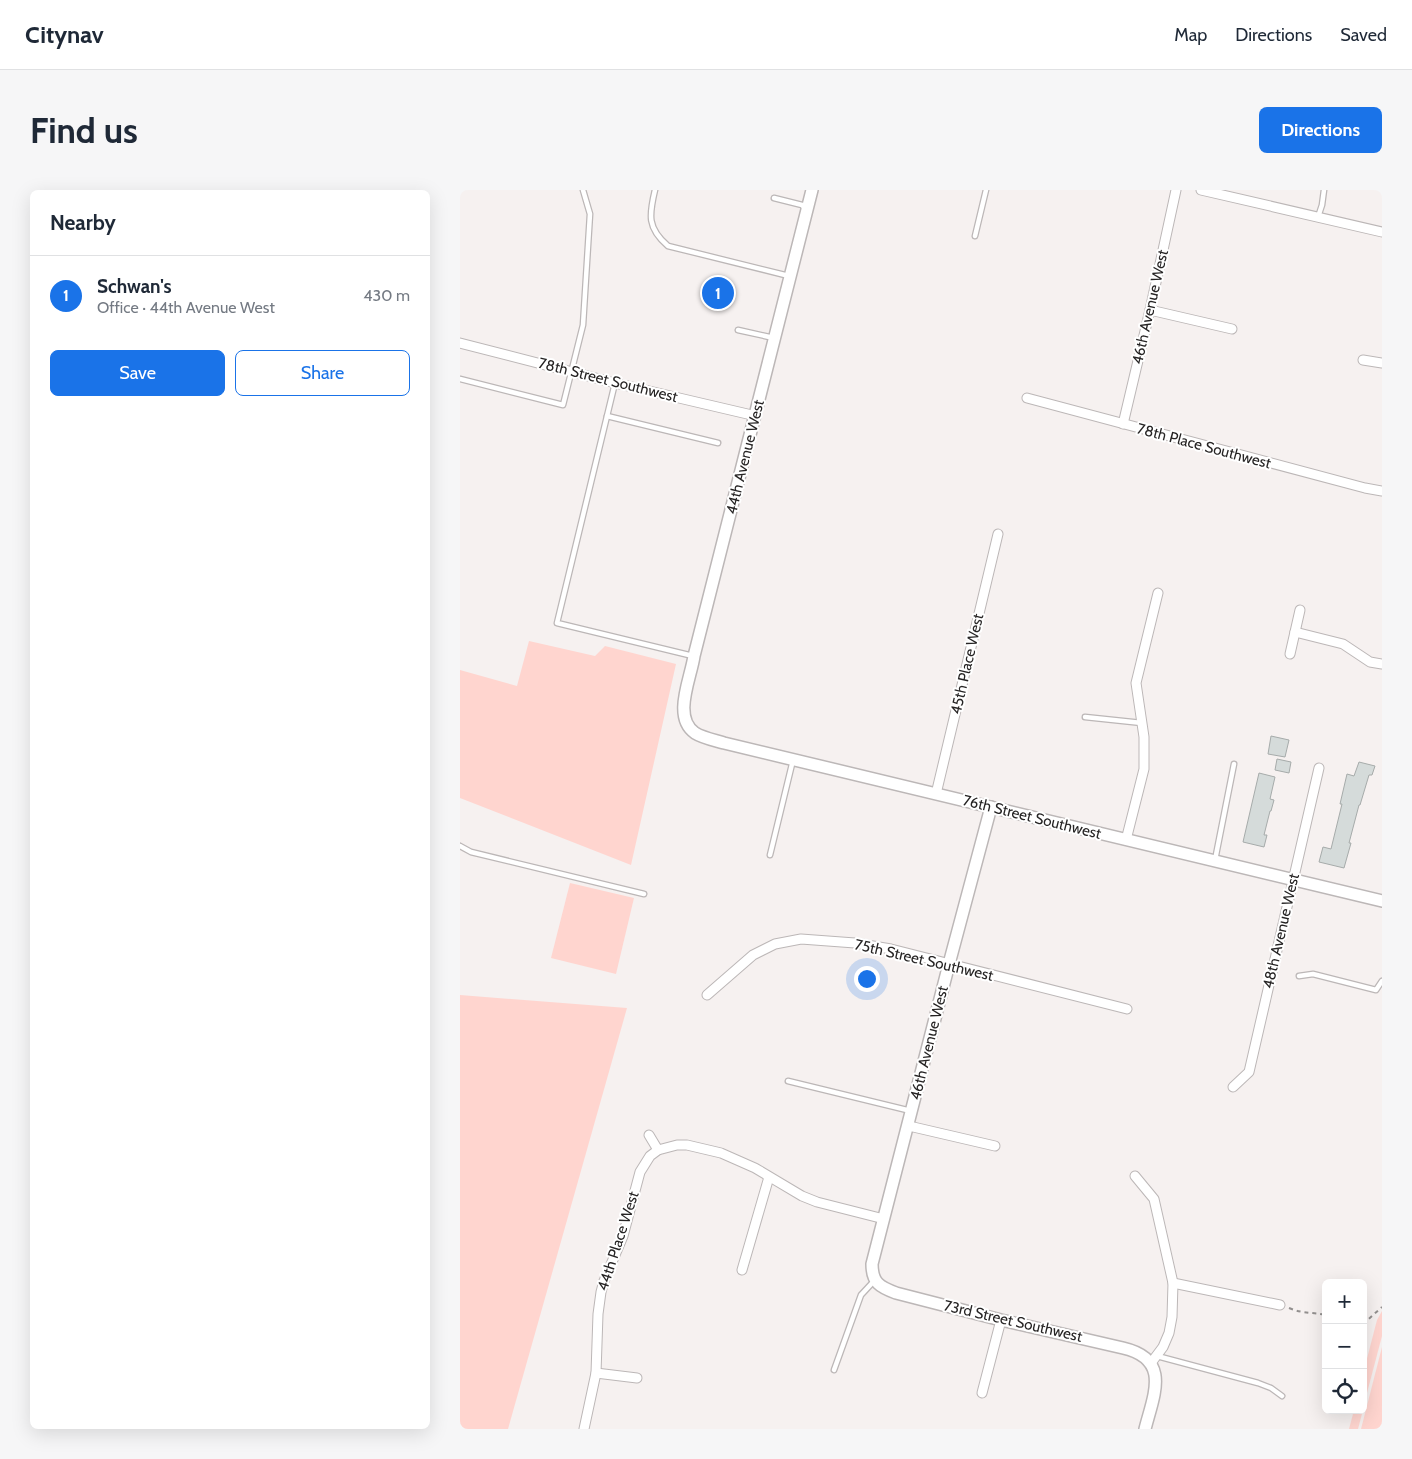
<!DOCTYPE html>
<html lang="en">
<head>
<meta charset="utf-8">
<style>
	:root { --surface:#fff; --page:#f6f6f7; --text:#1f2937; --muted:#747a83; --line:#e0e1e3; --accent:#1a73e8 }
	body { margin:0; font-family:Cabin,sans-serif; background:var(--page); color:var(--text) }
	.controls { position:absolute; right:15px; bottom:15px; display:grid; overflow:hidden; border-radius:8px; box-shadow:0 5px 20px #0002 }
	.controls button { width:45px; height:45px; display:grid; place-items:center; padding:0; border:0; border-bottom:1px solid var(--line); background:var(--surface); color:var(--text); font:25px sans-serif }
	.you { position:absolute; left:406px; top:788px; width:18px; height:18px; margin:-12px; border:4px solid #fff; border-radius:50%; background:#1a73e8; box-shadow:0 0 0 8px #1a73e833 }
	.badge { display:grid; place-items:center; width:32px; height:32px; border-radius:50%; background:var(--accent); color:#fff; font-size:16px; font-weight:700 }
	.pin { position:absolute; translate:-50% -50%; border:2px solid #fff; box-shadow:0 1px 5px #0006 }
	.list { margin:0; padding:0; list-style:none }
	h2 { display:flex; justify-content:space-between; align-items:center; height:65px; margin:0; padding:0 20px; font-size:21px }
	h2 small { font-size:16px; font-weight:400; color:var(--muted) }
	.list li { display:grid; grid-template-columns:32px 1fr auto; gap:15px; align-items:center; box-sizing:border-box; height:80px; padding:0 20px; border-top:1px solid var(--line) }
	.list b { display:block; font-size:19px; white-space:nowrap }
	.list p { margin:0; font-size:16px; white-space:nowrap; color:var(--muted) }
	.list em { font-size:16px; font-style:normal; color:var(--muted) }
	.actions { display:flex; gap:10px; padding:15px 20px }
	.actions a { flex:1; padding:11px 0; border:1px solid var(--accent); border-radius:8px; text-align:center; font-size:18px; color:var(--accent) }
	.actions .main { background:var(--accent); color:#fff }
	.icon { flex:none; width:28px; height:28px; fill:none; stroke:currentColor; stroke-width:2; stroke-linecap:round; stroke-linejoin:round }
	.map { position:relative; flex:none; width:922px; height:1239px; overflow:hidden; border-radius:8px }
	header { display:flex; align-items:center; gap:30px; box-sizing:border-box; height:70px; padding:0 25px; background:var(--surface); border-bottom:1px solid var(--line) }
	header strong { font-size:24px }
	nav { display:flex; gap:28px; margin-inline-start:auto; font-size:18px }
	.intro { display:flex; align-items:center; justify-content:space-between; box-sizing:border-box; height:120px; padding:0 30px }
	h1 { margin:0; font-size:35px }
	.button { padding:12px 22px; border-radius:8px; background:var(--accent); color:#fff; font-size:18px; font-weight:700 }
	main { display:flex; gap:30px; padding:0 30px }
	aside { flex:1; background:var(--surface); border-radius:8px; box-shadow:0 5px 20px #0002 }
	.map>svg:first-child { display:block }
	.green { fill:#ffd5cf }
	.building { fill:#d5dbda; stroke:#a6abaa }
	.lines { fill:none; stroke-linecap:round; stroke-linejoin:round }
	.lane-casing { stroke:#bcb7b7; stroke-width:7 }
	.street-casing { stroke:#bcb7b7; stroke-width:11 }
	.secondary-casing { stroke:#bcb7b7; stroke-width:14 }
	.path { stroke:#93908f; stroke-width:2; stroke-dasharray:4 4; stroke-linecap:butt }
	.lane { stroke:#fff; stroke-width:4.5 }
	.street { stroke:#fff; stroke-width:9 }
	.secondary { stroke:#fff; stroke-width:11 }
	.labels { text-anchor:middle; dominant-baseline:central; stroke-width:4; stroke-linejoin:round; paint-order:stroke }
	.street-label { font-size:15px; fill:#262424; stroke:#fff }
</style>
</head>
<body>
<header>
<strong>Citynav</strong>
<nav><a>Map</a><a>Directions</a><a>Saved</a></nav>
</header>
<div class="intro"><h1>Find us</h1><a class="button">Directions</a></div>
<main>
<aside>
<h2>Nearby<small></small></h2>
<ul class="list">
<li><span class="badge">1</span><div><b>Schwan's</b><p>Office · 44th Avenue West</p></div><em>430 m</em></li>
</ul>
<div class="actions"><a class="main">Save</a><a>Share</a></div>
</aside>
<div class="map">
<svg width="922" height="1239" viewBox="0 0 922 1239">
	<rect width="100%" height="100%" fill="#f6f1f0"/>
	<g class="green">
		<polygon points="69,451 135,466 145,456 216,474 171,675 0,608 0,480 57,496"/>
		<polygon points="110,693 174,708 156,784 91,768"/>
		<polygon points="0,805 167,818 48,1239 0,1239"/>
		<polygon points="922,1121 922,1146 903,1218 903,1184 917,1130"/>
		<polygon points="922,1157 922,1239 901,1239"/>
		<polygon points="894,1220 903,1220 898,1239 889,1239"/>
	</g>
	<g class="building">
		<polygon points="811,546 829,550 825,567 808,564"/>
		<polygon points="817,569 831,572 829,583 815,580"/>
		<polygon points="899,572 915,576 912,585 909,585 900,615 899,615 889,653 891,653 884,678 859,672 863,657 871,659 882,614 880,614 887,584 894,586"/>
		<polygon points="799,583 815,587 810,609 814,610 811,621 810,621 804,645 807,645 804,657 783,652"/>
	</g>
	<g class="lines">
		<defs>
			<g id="lane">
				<path d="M195,0c-6,25 -8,38 13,56l121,30"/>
				<polyline points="314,8 342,15 345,19"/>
				<polyline points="858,27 862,15 864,0"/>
				<polyline points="515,46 526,0"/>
				<polyline points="278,140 314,148"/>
				<polyline points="0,189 103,215 123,135 130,24 123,0"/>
				<polyline points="155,193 97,433 233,466"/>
				<polyline points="147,226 258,253"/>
				<polyline points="625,527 682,533"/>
				<polyline points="0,656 11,662 184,704"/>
				<polyline points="310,665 333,570"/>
				<polyline points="755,670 774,574"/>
				<polyline points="839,786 853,784 916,800 922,791"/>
				<polyline points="328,891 451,921"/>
				<polyline points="697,1166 798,1193 811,1198 822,1206"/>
				<polyline points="374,1180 401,1105 414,1091"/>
			</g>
			<g id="street">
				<polyline points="741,0 922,42"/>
				<polyline points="690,120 772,139"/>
				<polyline points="0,153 155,193 296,226"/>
				<polyline points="903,170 922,173"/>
				<polyline points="567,208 905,298 922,301"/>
				<polyline points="663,234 690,120 716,0"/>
				<polyline points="835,442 883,454 910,472 922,474"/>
				<polyline points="830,464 840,420"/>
				<polyline points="476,604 538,344"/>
				<polyline points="666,650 684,579 684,547 676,493 698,403"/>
				<polyline points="247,805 293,765 315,754 341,749 395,753 431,759 667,819"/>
				<polyline points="773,897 789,882 859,578"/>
				<polyline points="449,936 535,956"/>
				<polyline points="189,945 198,960"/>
				<polyline points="675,986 694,1009 713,1093 712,1127 709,1143 703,1157 691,1173"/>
				<polyline points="282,1080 309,987"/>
				<polyline points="713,1093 820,1115"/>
				<polyline points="136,1183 177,1188"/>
				<polyline points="522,1203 541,1130"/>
				<polyline points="124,1239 136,1183 138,1124 141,1102 144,1091 163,1046 180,982 190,966 198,960 217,955 227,955 261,963 295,978 342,1006 357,1012 424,1029"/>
			</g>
			<g id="secondary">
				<path d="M352,0l-118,466c-3,22 -22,61 1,77 8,5 19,7 29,10l658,158"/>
				<path d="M531,617l-42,157 -77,300c0,19 8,23 24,29l105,27 122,28c48,11 31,46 22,81"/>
			</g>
		</defs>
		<use href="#lane" class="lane-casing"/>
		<use href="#street" class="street-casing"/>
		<use href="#secondary" class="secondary-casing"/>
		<g class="path">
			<path d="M829,1118c14,6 23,4 37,7"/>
			<polyline points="903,1134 922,1117"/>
		</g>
		<use href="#lane" class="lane"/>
		<use href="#street" class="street"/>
		<use href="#secondary" class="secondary"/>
	</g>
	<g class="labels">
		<g class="street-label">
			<text transform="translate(690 117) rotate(-77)">46th Avenue West</text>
			<text transform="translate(148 190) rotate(14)">78th Street Southwest</text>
			<text transform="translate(744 256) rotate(15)">78th Place Southwest</text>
			<text transform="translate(285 267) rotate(-76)">44th Avenue West</text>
			<text transform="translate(507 474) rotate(-77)">45th Place West</text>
			<text transform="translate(572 627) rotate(14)">76th Street Southwest</text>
			<text transform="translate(821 741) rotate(-77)">48th Avenue West</text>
			<text transform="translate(464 770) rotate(13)">75th Street Southwest</text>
			<text transform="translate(469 853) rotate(-76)">46th Avenue West</text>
			<text transform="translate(158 1051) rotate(-72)">44th Place West</text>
			<text transform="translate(553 1131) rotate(13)">73rd Street Southwest</text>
		</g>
	</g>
</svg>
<div class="controls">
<button>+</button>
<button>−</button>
<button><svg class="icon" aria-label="locate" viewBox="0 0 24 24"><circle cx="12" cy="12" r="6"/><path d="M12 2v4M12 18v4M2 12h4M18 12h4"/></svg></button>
</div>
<div class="you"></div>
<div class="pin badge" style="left:258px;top:103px">1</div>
</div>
</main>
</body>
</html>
